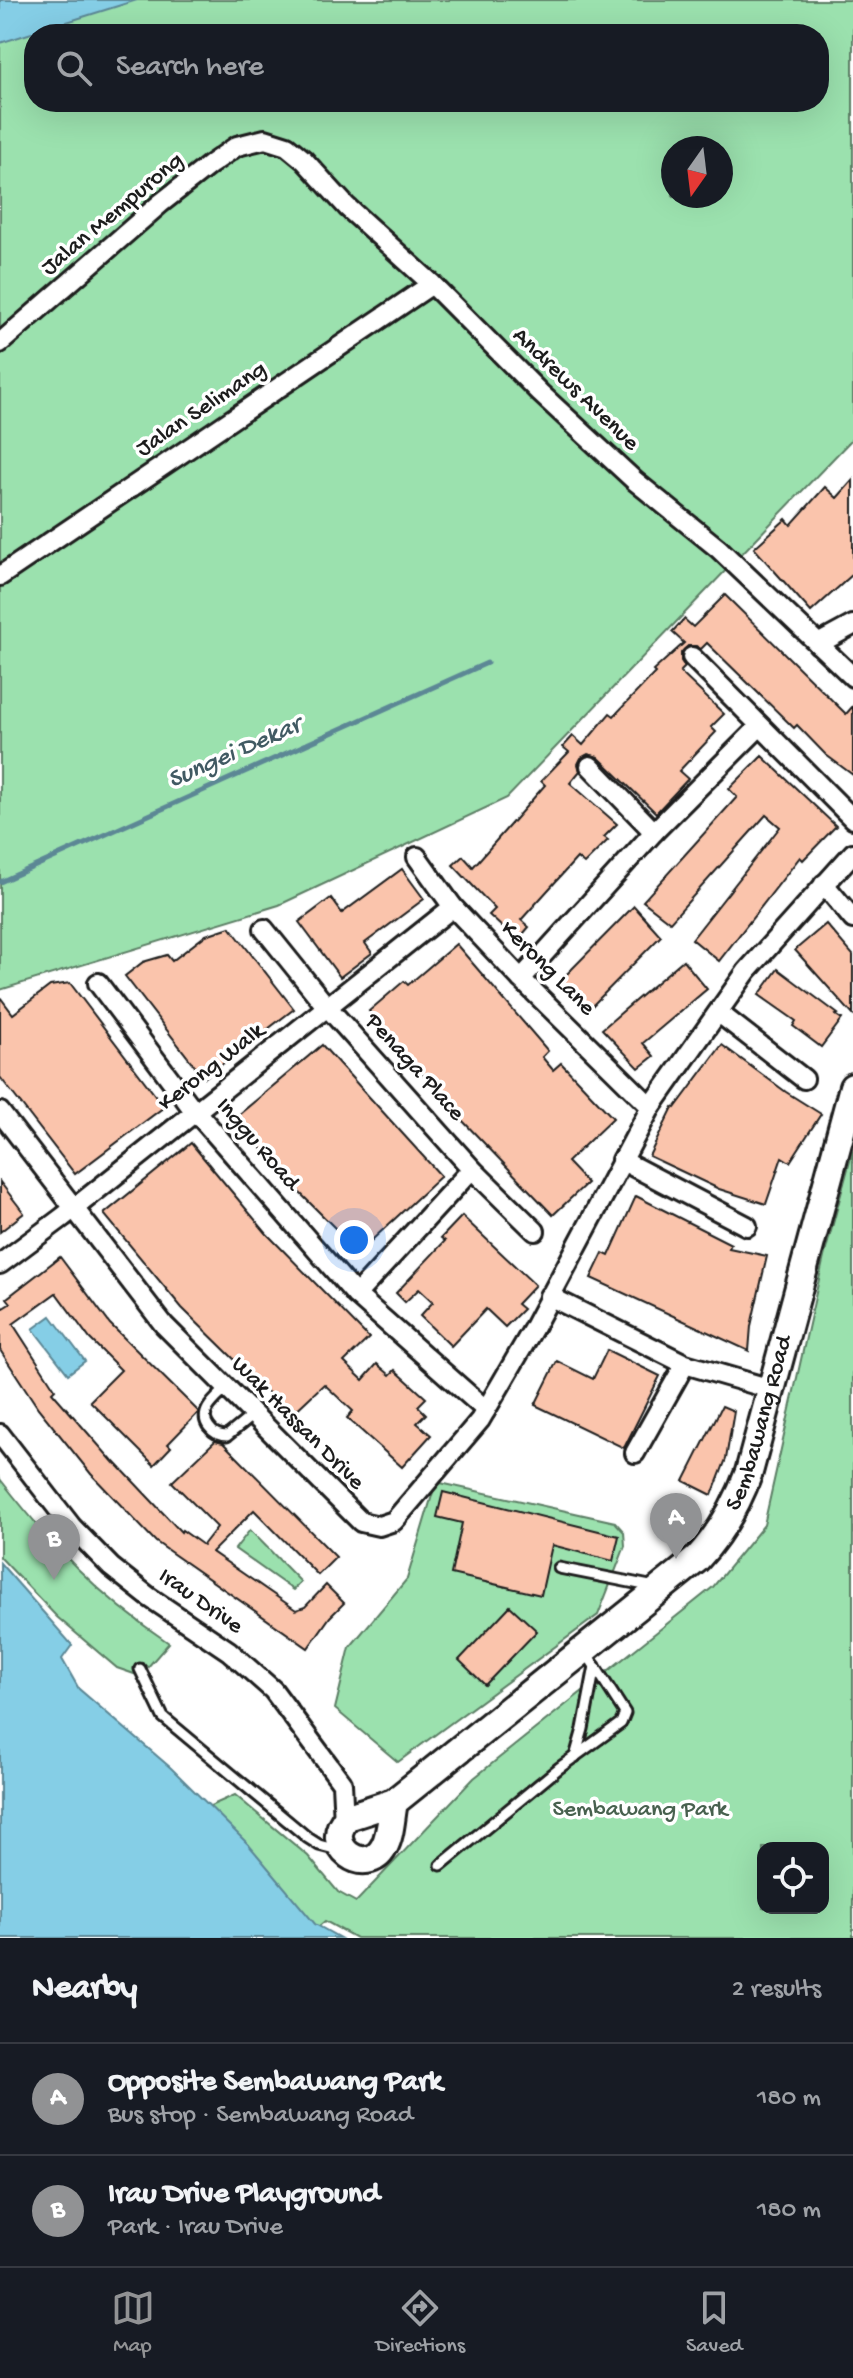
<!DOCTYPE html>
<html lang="en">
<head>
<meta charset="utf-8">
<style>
	:root { --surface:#171b24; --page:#242831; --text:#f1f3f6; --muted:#9ea1a6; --line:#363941; --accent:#919294 }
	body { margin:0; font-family:"Gochi Hand",sans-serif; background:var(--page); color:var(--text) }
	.controls { position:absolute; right:24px; bottom:24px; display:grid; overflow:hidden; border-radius:16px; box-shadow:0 8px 32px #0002 }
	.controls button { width:72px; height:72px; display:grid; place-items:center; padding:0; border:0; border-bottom:2px solid var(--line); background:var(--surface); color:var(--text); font:40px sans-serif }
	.compass { position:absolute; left:661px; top:136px; width:72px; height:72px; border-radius:50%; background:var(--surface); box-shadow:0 8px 32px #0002; rotate:194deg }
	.you { position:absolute; left:354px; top:1240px; width:28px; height:28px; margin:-20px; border:6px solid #fff; border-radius:50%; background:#1a73e8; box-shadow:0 0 0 12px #1a73e833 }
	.badge { display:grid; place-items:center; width:52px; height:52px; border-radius:50%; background:var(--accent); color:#fff; font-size:26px; font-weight:700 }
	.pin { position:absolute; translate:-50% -66px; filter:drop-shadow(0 2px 4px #0008) }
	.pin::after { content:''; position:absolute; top:42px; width:28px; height:24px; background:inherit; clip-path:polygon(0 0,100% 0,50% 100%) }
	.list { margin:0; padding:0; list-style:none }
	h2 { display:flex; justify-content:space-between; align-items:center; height:104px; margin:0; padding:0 32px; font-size:34px }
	h2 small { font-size:26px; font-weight:400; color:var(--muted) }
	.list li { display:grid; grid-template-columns:52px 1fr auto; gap:24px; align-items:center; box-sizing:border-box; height:112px; padding:0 32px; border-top:2px solid var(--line) }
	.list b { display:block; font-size:30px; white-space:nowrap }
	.list p { margin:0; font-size:26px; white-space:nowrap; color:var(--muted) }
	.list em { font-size:26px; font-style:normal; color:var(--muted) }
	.icon { flex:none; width:44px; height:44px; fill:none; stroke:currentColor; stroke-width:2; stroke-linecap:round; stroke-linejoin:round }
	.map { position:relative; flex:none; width:853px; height:1938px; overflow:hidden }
	.search { position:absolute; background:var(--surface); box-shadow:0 8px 32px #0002; left:24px; right:24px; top:24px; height:88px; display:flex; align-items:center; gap:20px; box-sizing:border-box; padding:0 28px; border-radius:32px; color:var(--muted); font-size:30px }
	.sheet { height:328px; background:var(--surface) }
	nav { display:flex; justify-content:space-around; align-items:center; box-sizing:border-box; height:112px; border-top:2px solid var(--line); background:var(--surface); font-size:22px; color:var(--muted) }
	nav a { display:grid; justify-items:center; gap:4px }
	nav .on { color:var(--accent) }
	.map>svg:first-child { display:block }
	.green { fill:#9be1ae; stroke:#5c7e65; stroke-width:2; fill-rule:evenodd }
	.water { fill:#85cee6; stroke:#5b8795; stroke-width:2 }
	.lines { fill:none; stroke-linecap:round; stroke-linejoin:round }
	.stream { stroke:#5b8795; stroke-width:5 }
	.building { fill:#fac4ac; stroke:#1c1c1c; stroke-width:2 }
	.lane-casing { stroke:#1c1c1c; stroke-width:15 }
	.street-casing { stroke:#1c1c1c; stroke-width:24 }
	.secondary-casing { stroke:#1c1c1c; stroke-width:32 }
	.lane { stroke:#fff; stroke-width:9 }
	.street { stroke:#fff; stroke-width:18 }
	.secondary { stroke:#fff; stroke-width:26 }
	.labels { text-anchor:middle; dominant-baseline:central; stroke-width:7; stroke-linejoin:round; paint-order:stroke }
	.street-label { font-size:24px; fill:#1c1c1c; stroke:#fff }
	.park-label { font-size:24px; fill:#48614f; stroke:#fff }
	.water-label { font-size:26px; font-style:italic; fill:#415a63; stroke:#fff }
</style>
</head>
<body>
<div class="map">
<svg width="853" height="1938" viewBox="0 0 853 1938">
	<rect width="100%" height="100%" fill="#fff"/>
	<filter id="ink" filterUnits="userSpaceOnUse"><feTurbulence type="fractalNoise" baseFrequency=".0125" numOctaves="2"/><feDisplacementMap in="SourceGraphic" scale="16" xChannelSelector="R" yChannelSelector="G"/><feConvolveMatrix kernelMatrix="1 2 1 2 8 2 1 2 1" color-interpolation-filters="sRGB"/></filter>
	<g filter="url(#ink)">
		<g class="green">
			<path d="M0,0h853v438l-346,360 -228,107 -279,85zM34,34h785v68h-785zM673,148h48v48h-48z"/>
			<path d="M853,1150v788h-497l-31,-17 -20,17 -122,-120 52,-23 73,61 30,36 18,10 118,-124 239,-191 51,-62 60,-268zM763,1848h60v60h-60z"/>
			<path d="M0,1479c54,69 96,115 169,164l-29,33 -23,-8 -60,-51 -57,-60z"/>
			<polygon points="436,1482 615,1522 624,1532 625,1546 598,1615 398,1762 335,1709 350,1647 407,1579"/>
			<polygon points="250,1530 301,1582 293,1590 235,1549"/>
		</g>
		<g class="water">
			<polygon points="0,0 137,0 0,43"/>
			<polygon points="51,1316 85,1361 68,1374 33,1329"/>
			<polygon points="0,1563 72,1645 62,1659 79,1689 171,1768 248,1844 315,1924 340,1938 0,1938"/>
		</g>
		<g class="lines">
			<polyline class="stream" points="0,882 487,663"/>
		</g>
		<g class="building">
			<polygon points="853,480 853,574 811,612 754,548 786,519 791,525 825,487 837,498"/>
			<polygon points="725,595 846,714 853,706 853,775 826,755 797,725 794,728 707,643 701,649 696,646 688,646 681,653 681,661 685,667 680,672 724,714 711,727 716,732 679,771 688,779 656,813 598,757 588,754 581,758 578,764 580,771 570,783 617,824 604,837 608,840 584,864 577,858 521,920 529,927 517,941 489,915 495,909 453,865 463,856 473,867 545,785 541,781 569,752 563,747 573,736 583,745 610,713 614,716 655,673 653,671 684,643 672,632 684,619 693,627"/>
			<polygon points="762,756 836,826 803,860 800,857 719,961 692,939 780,827 766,815 670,922 643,901 737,797 729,789"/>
			<polygon points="402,869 424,899 365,943 372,953 340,977 299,922 331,898 342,913"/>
			<polygon points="634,906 661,936 587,1011 558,983"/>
			<polygon points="826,924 853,955 853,1015 795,950"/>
			<polygon points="230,927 294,1009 204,1078 125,976 143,962 167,955 172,961 206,935"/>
			<polygon points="456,944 548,1051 542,1057 553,1070 561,1063 613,1118 567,1162 587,1183 553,1215 459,1117 369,1011 404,981 408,985"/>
			<polygon points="683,960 707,989 643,1043 654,1056 639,1068 602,1029"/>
			<polygon points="778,969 838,1014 836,1015 842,1019 821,1047 793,1026 796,1021 759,995"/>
			<polygon points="70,983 164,1107 75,1174 0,1077 0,997 13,1014 50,986"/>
			<polygon points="322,1045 441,1176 359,1252 295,1188 236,1117"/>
			<polygon points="722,1045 786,1092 821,1114 790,1162 782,1157 766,1204 719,1189 649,1156 673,1107 675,1108"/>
			<polygon points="191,1143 267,1234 369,1338 344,1362 363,1380 377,1364 390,1375 395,1370 426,1398 418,1406 426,1414 417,1423 431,1435 402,1467 347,1418 353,1411 324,1384 291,1415 182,1308 104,1214"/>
			<polygon points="0,1182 24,1213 0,1232"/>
			<polygon points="636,1196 731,1244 729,1248 767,1256 751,1326 749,1351 591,1278 603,1253 609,1256"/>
			<polygon points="462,1216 535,1285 517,1304 523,1309 505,1327 486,1309 451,1346 420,1316 433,1302 419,1289 405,1302 396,1293 445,1241 441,1238"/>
			<polygon points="60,1257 110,1324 199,1412 168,1444 171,1447 154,1465 90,1401 121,1370 90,1339 56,1293 13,1324 55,1389 52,1392 114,1463 115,1462 181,1532 182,1530 203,1545 217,1527 172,1482 215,1441 223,1443 336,1557 318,1575 254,1510 212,1552 296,1610 305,1607 326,1585 344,1603 330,1617 308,1648 156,1542 91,1474 38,1408 0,1350 0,1305 3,1308 11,1303 7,1298"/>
			<polygon points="607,1350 660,1376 624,1448 535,1405 557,1361 593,1379"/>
			<polygon points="722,1406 734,1411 726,1459 712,1495 684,1481"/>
			<polygon points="443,1492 619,1536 613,1561 552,1545 541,1595 451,1574 462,1523 437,1517"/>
			<polygon points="510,1606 537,1631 485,1685 459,1660"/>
		</g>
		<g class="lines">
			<defs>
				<g id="lane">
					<path d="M227,1388c-10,10 -30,24 -18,39 5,7 10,9 18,9l27,-22"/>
					<polyline points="559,1568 655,1587"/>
					<polyline points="140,1669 163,1717 308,1838 319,1845 338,1850"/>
					<polyline points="575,1757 583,1729 595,1666"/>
					<polyline points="441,1865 559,1768 621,1723 625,1713 585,1651"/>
				</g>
				<g id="street">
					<polyline points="0,343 161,203 211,164 237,146 265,139 287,146 304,160 347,207 432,284 540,393 635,481 719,549 853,677"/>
					<polyline points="0,576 432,284"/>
					<polyline points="818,644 853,625"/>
					<polyline points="692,657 853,819"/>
					<polyline points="590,766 654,832"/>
					<polyline points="417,857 453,907 521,979 651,1107"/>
					<polyline points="824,884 853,919"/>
					<polyline points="264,929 322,1001 472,1169 535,1231"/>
					<polyline points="521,979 654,832 759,727"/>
					<polyline points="98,983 189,1104 356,1295 486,1410"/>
					<polyline points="719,1013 804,1079"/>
					<polyline points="0,1112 164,1325 361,1522 379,1526 394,1521 480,1420 533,1329 651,1107 747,971 853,853"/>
					<polyline points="621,1160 747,1226"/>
					<polyline points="0,1264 63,1217 453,907"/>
					<polyline points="356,1295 472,1169"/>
					<polyline points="549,1296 685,1364 771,1389"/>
					<polyline points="0,1434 72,1527 111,1567 149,1597 229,1651 273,1690 342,1783 344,1822"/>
					<polyline points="635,1453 685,1364"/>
				</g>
				<g id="secondary">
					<path id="s1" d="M394,1802c-3,14 -3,33 -10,45 -17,32 -65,-1 -36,-30l46,-15 303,-243c24,-26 40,-54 52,-87l104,-385"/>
				</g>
			</defs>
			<use href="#lane" class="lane-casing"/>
			<use href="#street" class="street-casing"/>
			<use href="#secondary" class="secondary-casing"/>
			<use href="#lane" class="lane"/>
			<use href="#street" class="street"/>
			<use href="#secondary" class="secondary"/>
		</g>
	</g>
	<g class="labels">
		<g class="street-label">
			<text transform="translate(113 215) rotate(-40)">Jalan Mempurong</text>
			<text transform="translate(575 390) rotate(44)">Andrews Avenue</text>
			<text transform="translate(202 410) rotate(-34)">Jalan Selimang</text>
			<text transform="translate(547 969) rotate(45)">Kerong Lane</text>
			<text transform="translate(212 1068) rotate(-38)">Kerong Walk</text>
			<text transform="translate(414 1068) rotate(48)">Penaga Place</text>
			<text transform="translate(257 1145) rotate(49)">Inggu Road</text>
			<text stroke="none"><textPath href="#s1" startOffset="720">Sembawang Road</textPath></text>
			<text transform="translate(297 1424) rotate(45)">Wak Hassan Drive</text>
			<text transform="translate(200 1602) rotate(35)">Irau Drive</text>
		</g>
		<g class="park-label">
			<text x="640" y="1810">Sembawang Park</text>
		</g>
		<g class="water-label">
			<text transform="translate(235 754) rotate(-24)">Sungei Dekar</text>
		</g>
	</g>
</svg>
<div class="controls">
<button><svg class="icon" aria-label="locate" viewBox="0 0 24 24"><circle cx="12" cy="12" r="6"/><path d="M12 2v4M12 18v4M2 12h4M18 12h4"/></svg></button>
</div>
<svg class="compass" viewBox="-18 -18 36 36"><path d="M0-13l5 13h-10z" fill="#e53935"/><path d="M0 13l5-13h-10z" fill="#9ea1a6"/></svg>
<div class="you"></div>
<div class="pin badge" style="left:676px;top:1559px">A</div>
<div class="pin badge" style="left:54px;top:1580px">B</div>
<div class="search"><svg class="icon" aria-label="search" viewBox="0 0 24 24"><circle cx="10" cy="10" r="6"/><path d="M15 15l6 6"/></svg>Search here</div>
</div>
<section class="sheet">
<h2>Nearby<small>2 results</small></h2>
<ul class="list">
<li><span class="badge">A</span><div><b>Opposite Sembawang Park</b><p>Bus stop · Sembawang Road</p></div><em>180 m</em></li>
<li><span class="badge">B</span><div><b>Irau Drive Playground</b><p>Park · Irau Drive</p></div><em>180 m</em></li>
</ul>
</section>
<nav>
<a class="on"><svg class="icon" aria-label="map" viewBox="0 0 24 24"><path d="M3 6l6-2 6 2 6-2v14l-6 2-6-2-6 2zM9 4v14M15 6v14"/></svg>Map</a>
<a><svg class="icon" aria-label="directions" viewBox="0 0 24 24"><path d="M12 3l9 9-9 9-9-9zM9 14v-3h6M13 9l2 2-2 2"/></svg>Directions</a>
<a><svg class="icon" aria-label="saved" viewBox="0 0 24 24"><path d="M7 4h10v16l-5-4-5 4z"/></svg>Saved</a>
</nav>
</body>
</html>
